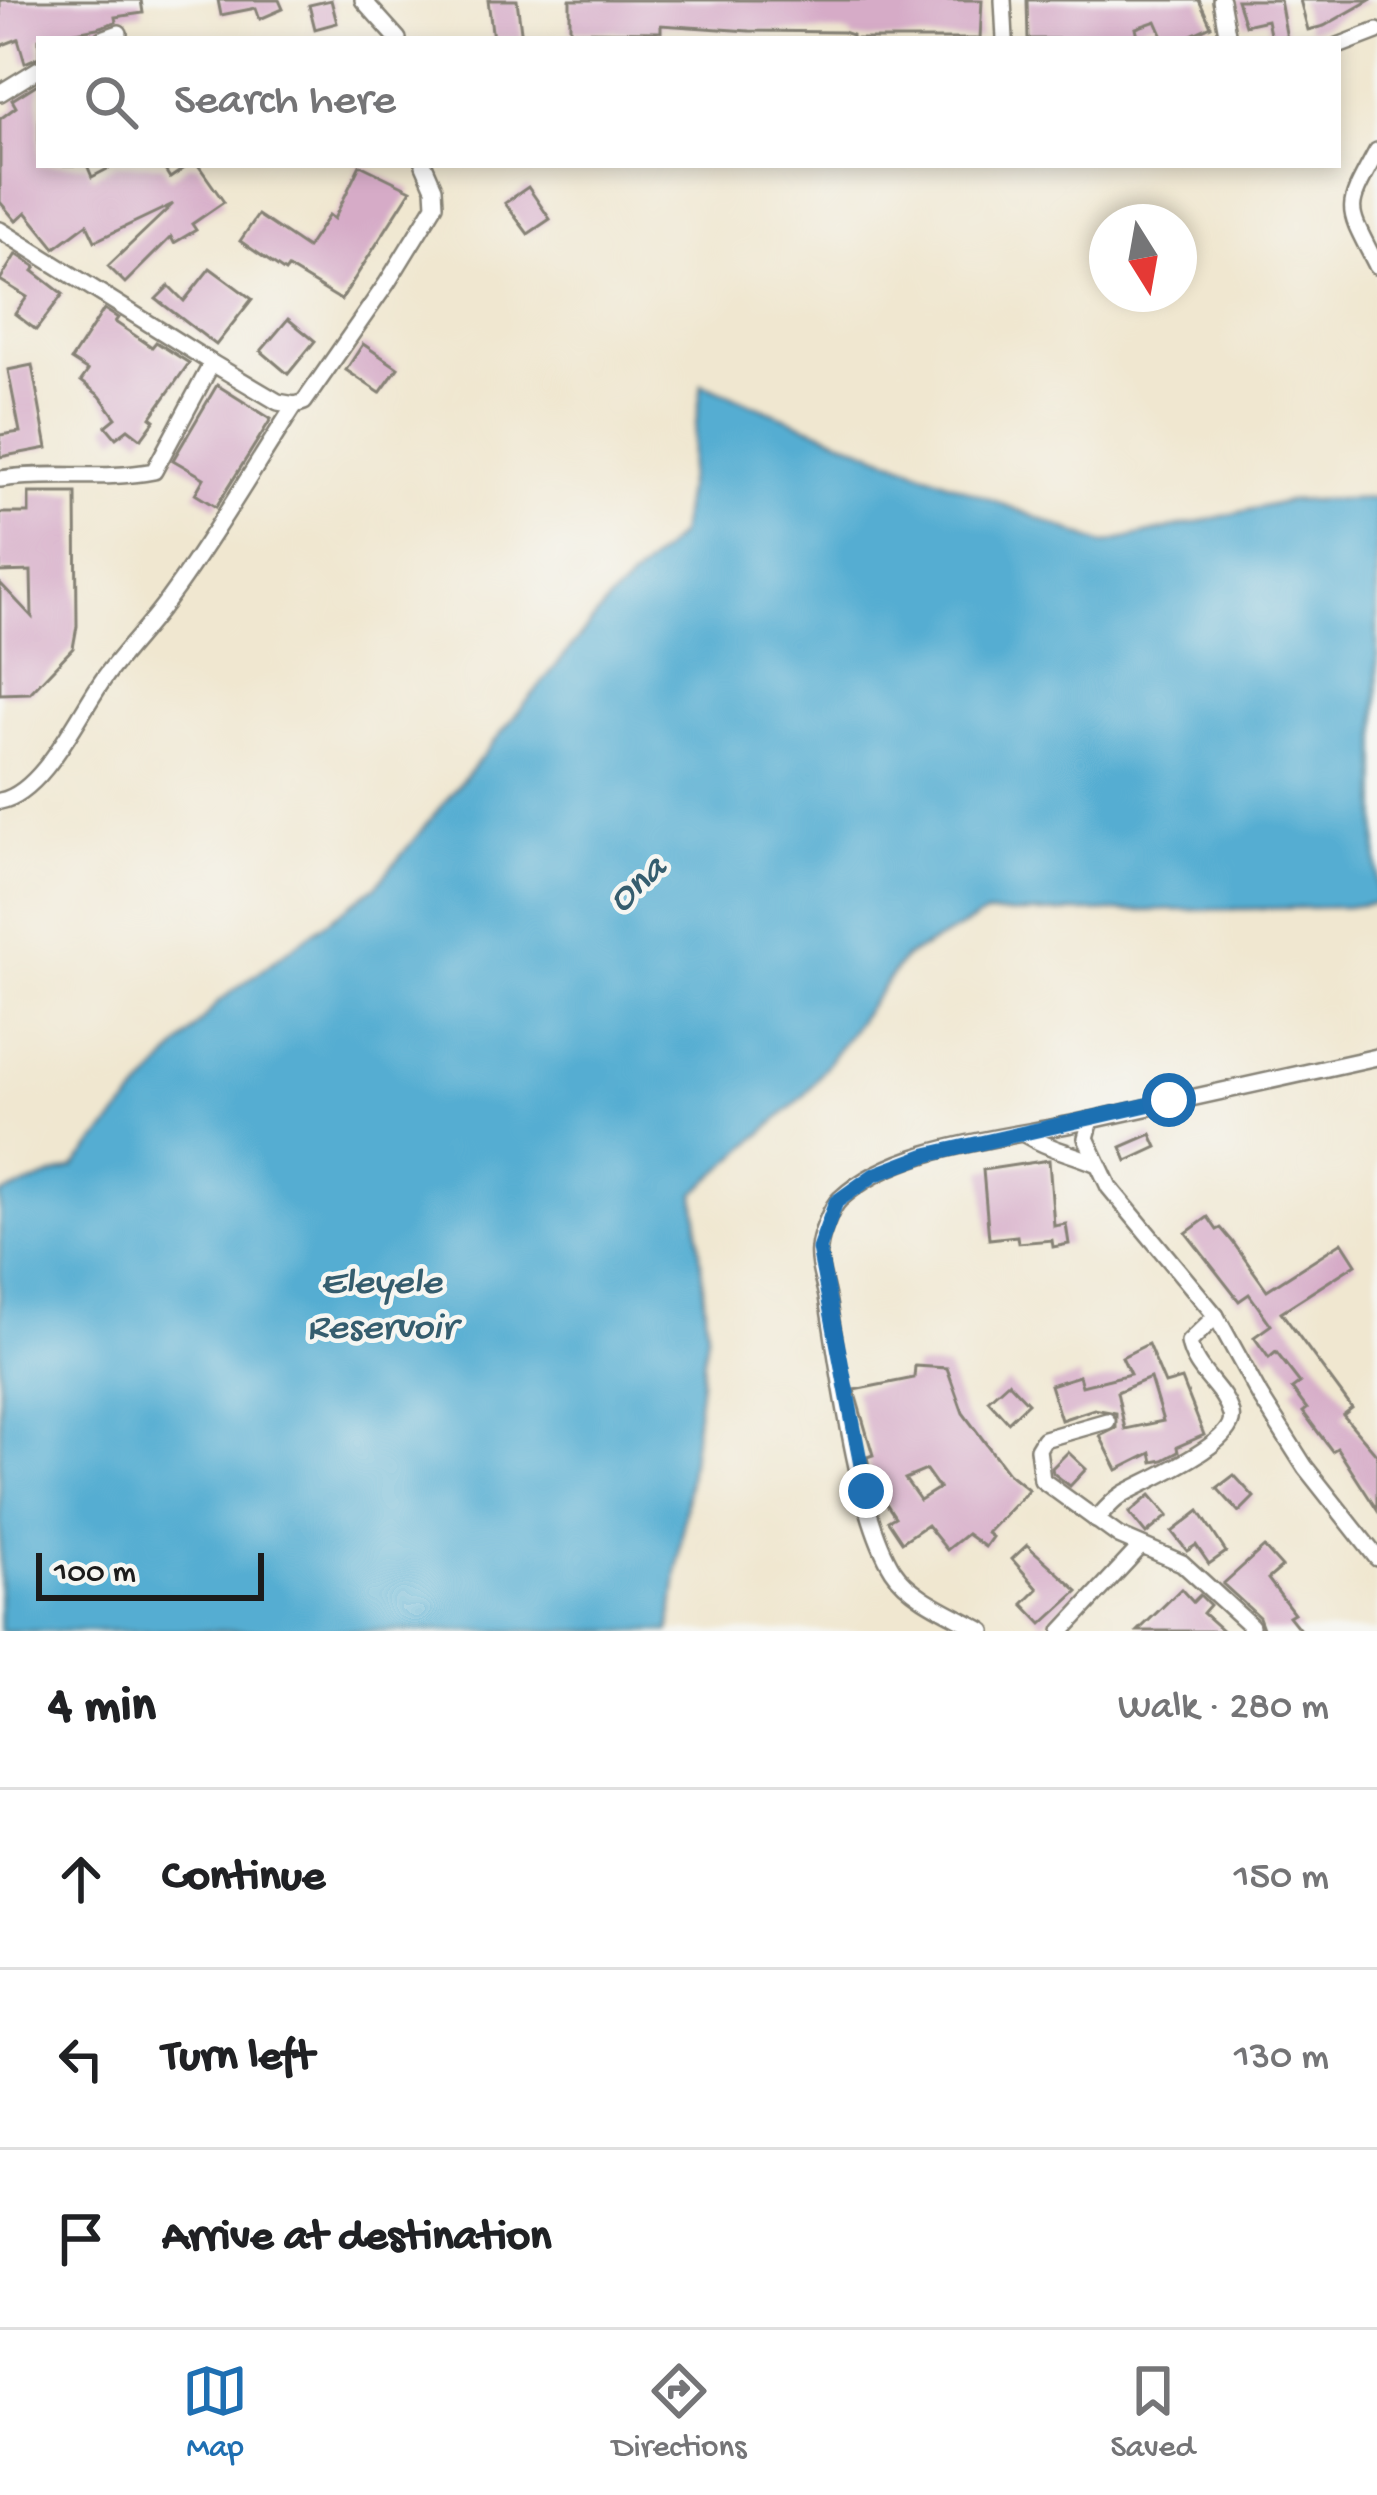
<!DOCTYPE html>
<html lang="en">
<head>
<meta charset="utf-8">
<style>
	:root { --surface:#fff; --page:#f6f6f6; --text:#202124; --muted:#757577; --line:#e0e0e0; --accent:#1f6fb2 }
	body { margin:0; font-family:"Gochi Hand",sans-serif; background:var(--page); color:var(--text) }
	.compass { position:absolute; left:1089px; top:204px; width:108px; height:108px; border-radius:50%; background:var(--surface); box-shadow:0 6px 18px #0003; rotate:169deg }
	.scale { position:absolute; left:36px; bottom:30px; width:228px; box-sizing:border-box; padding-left:12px; border:6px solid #1c1c1c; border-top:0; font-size:33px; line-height:42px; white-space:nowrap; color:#1c1c1c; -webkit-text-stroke:9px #f6f6f2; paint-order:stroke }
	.stop { position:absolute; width:36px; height:36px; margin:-27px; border:9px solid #1f6fb2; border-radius:50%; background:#fff }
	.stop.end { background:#1f6fb2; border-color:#fff; box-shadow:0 3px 12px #0008 }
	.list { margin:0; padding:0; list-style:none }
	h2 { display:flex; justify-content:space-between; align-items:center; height:156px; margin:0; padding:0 48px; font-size:51px }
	h2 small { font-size:39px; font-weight:400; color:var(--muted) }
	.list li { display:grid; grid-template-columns:78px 1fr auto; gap:36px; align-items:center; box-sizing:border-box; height:180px; padding:0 48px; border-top:3px solid var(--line) }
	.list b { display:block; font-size:45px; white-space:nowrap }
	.list em { font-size:39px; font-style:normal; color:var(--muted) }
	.icon { flex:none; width:66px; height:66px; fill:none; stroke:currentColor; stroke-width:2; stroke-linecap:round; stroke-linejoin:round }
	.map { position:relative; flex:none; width:1377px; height:1631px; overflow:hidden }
	.search { position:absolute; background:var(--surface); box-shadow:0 6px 18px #0003; left:36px; right:36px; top:36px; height:132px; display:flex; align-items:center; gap:30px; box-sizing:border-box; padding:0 42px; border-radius:0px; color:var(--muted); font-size:45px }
	.sheet { height:696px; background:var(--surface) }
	nav { display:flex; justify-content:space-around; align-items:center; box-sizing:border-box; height:168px; border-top:3px solid var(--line); background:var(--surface); font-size:33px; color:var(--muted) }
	nav a { display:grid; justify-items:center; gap:6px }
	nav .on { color:var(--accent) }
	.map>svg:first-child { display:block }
	.water { fill:#54add2; stroke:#386477; stroke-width:3 }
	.building { fill:#d6abc7; fill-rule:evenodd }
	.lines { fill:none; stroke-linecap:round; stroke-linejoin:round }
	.minor-casing { stroke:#868276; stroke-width:20 }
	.minor { stroke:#fff; stroke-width:15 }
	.route { stroke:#1f6fb2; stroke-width:15 }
	.labels { text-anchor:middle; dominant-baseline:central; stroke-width:9; stroke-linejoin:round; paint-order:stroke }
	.water-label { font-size:39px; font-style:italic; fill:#355d6e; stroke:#f6f6f2 }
</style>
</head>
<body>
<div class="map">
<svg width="1377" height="1631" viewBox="0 0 1377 1631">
	<rect width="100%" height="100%" fill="#f6f6f2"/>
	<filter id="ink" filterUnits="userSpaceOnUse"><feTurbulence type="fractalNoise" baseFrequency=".00833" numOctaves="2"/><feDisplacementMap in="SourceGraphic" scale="24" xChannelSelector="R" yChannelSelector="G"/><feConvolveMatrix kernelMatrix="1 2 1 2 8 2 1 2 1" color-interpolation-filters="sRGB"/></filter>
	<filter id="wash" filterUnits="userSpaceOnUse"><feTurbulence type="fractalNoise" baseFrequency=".004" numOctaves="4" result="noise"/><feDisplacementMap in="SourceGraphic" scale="48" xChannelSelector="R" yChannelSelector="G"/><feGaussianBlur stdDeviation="2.7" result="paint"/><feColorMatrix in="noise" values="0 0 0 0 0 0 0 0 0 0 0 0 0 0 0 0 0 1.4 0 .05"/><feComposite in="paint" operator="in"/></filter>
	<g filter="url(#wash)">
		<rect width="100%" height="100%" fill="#f0e7d0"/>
		<polygon class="water" points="702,384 1103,544 1288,501 1377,498 1377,903 1347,907 986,914 904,958 805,1095 695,1193 707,1333 670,1631 0,1631 0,1195 74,1167 218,1002 376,886 610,600 679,535"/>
		<g id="blocks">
			<g class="building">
				<polygon points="0,0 141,0 143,13 115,17 116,22 97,28 39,39 39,57 25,63 18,39 0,46"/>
				<polygon points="218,0 279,0 283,9 260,19 256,8 221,15"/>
				<polygon points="331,0 337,23 315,29 309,5"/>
				<polygon points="488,0 517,0 522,39 493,39"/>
				<polygon points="570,0 982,0 980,39 852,39 852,35 843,32 749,31 661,25 661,32 570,31"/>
				<polygon points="1027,0 1199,0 1211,26 1182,39 1164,39 1156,21 1136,28 1138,37 1128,39 1028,39"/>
				<polygon points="1237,0 1280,0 1287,39 1271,39 1267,20 1245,25"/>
				<polygon points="1300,0 1370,0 1324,26 1308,30"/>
				<polygon points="39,83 39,165 87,165 92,177 115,165 162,165 170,178 189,165 198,165 224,202 192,224 196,230 174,243 171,237 125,283 108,266 173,204 95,241 87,224 55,248 26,212 16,221 0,202 0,119 16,107 12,100"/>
				<polygon points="360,165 411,190 341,300 288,268 285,272 240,241 258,215 307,248 329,215 334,219"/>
				<polygon points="528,187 550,219 528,234 505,203"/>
				<polygon points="16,254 36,267 33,271 63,294 36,330 15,314 27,297 0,280"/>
				<polygon points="210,268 252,299 216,345 156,299 169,286 184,301"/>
				<polygon points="104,309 118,318 115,322 152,347 156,342 189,363 151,417 155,420 141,439 128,429 116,438 106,426 116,418 100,396 81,381 88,371 71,360"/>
				<polygon points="288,319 315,341 288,374 261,351"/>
				<polygon points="363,344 398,368 380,393 346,370"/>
				<polygon points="32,365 47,448 0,457 0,435 20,432 8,370"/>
				<polygon points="217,385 271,419 216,507 195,494 204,478 173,460"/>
				<polygon points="29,493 76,493 77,626 73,648 30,693 0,694 0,583 32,617 31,571 0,572 0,513 29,513"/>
				<polygon points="1151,1134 1157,1147 1127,1161 1121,1147"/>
				<polygon points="1049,1160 1054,1226 1066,1224 1069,1244 1053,1247 1052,1240 1018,1243 1017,1236 989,1239 983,1170"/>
				<polygon points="1208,1217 1217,1230 1221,1228 1232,1241 1267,1290 1342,1242 1356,1264 1281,1312 1352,1408 1343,1415 1377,1455 1377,1510 1337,1448 1332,1451 1303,1412 1307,1409 1292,1389 1300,1383 1276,1352 1269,1358 1254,1337 1271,1325 1249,1294 1239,1301 1186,1233"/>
				<path d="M1148,1344l17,40 17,-5 22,56 -27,12 1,5 -15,8 -10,2 -2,-9 -34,17 -17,-34 16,-8v-15l-22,-4 -33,11 -11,-35 29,-9 3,10 48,-12 -8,-17zM1150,1378l13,43 -38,8 -8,-37z"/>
				<path d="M915,1366l32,2 16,45 45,60 21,17 -42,43 5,4 -7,10 -18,-13 -20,16 -20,-25 -25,17 -14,-21 7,-4 -22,-34 -6,-26 6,-2 -19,-65 60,-12zM926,1470l13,18 -19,12 -15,-21z"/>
				<polygon points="1008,1382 1028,1403 1008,1422 988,1400"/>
				<polygon points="1068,1452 1086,1469 1070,1486 1053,1473 1052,1468"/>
				<polygon points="1234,1475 1254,1497 1239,1512 1217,1488"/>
				<polygon points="1150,1495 1168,1516 1146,1534 1129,1513"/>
				<polygon points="1199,1511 1226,1552 1209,1564 1196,1545 1187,1551 1172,1532"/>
				<polygon points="1027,1545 1078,1591 1042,1624 1023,1604 1038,1589 1012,1559"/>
				<polygon points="1264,1547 1282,1567 1268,1579 1294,1613 1289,1616 1301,1631 1264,1631 1259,1617 1223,1584"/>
				<polygon points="1181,1589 1193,1602 1200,1595 1210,1605 1203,1613 1223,1631 1138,1631"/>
			</g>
		</g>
	</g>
	<g filter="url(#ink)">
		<use href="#blocks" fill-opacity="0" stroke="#868276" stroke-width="3"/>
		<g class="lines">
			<defs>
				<g id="minor">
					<polyline points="363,0 398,39"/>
					<polyline points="1003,0 1005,39"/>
					<polyline points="1221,0 1228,39"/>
					<polyline points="102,39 119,33"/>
					<polyline points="1338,46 1377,31"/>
					<polyline points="0,93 39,69"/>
					<path d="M1377,151c-33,62 -32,52 0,115"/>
					<polyline points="0,230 212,363 278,402 295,405"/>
					<path d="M0,479c51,-8 101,2 154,-8l58,-108"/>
					<path d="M0,801c44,-8 80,-90 105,-124 20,-27 44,-51 64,-79 45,-61 84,-129 126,-193l9,-3 83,-119 48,-78 -1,-17 -10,-23"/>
					<polyline points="1377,1057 1091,1120 1086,1138 1109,1187 1216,1316 1260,1396 1305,1467 1377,1558"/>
					<path d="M1026,1135c25,15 43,17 69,28"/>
					<polyline points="1107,1421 1044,1439 1038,1449 1042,1480 1119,1536 1182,1563 1251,1626"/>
					<path d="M1096,1520c8,-9 16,-19 27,-26 22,-13 116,-51 108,-80 -7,-27 -37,-42 -42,-72l27,-26"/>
					<path d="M983,1631c-28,-16 -72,-33 -90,-61 -36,-57 -53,-198 -65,-267 -2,-16 -11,-38 -9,-54 1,-13 12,-42 21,-50 60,-56 174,-61 251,-79"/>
					<polyline points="1062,1631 1141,1546"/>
				</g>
			</defs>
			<use href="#minor" class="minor-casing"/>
			<use href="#minor" class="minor"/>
		</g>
	</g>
	<g class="lines" filter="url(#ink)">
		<polyline class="route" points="866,1491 819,1249 836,1202 874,1175 927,1155 1169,1100"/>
	</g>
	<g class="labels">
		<g class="water-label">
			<text transform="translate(639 886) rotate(-43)">Ona</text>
			<text x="381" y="1285">Eleyele<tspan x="381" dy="45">Reservoir</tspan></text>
		</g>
	</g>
</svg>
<svg class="compass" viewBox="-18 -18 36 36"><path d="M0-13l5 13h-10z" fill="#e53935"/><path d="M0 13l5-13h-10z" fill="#757577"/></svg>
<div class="scale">100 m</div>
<div class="stop" style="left:1169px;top:1100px"></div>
<div class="stop end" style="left:866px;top:1491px"></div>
<div class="search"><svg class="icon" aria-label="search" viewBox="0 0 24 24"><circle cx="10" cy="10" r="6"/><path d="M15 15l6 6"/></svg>Search here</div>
</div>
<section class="sheet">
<h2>4 min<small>Walk · 280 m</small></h2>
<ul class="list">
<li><svg class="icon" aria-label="ahead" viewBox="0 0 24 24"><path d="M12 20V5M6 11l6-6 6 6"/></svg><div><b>Continue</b></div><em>150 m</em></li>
<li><svg class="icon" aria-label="left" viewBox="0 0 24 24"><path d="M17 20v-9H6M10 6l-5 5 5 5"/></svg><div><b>Turn left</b></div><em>130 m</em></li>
<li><svg class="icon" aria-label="arrive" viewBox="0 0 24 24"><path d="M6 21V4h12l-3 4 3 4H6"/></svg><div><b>Arrive at destination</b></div></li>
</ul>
</section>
<nav>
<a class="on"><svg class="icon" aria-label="map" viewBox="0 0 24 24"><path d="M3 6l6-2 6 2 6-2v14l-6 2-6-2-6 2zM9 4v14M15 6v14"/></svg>Map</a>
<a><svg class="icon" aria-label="directions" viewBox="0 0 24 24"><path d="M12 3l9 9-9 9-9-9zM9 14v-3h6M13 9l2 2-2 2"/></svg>Directions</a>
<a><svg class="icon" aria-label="saved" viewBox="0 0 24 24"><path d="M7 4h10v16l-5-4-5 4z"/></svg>Saved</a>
</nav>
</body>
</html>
